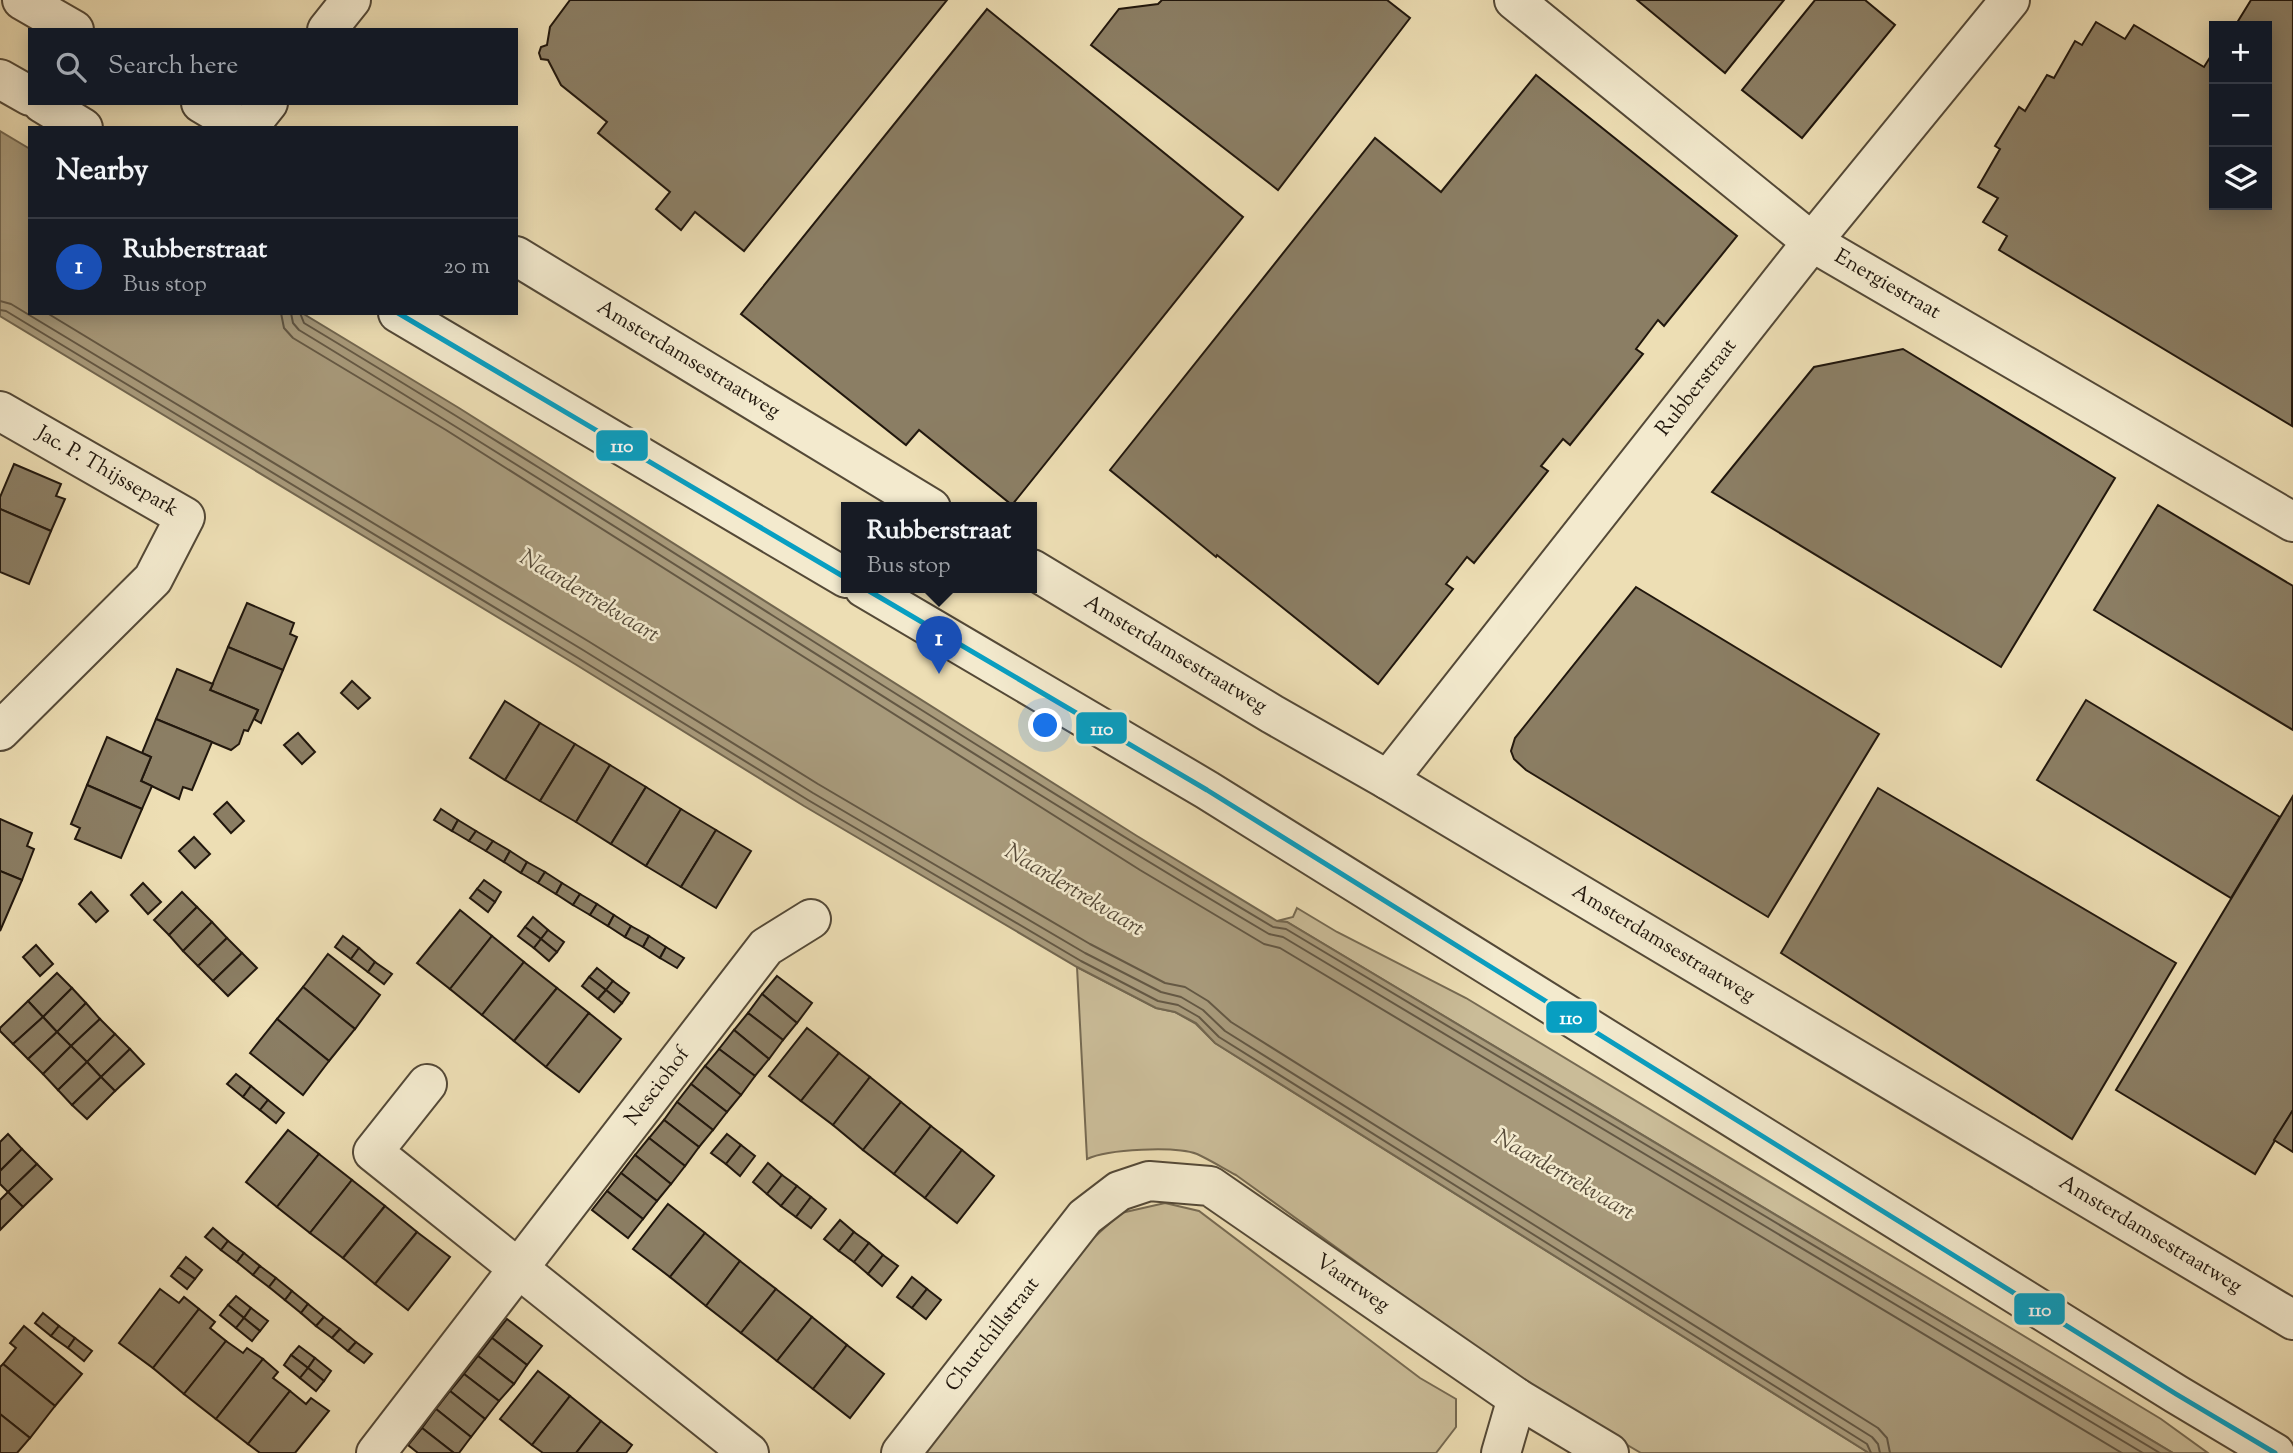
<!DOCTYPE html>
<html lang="en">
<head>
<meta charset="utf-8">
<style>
	:root { --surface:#171b24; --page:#242831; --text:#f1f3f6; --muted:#9ea1a6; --line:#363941; --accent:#7c3aed }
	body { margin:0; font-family:"Sorts Mill Goudy",serif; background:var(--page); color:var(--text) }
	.controls { position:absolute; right:21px; top:21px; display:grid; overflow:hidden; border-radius:0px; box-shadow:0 4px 18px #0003 }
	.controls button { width:63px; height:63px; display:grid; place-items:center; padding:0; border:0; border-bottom:2px solid var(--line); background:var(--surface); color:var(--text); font:35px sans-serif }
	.you { position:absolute; left:1046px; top:726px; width:24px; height:24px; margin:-18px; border:5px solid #fff; border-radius:50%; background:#1a73e8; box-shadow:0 0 0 10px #1a73e833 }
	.badge { display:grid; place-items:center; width:46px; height:46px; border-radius:50%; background:var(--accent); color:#fff; font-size:23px; font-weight:700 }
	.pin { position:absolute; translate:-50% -58px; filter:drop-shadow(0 2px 4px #0008) }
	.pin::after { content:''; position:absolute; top:37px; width:24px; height:21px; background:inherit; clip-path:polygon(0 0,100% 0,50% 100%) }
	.popup { position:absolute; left:841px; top:502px; width:196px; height:91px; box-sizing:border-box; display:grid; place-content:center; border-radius:0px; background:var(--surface); filter:drop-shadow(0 2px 5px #0005); font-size:23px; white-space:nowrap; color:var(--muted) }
	.popup b { font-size:26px; color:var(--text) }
	.popup::after { content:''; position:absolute; left:50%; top:100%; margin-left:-14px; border:14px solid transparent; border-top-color:var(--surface) }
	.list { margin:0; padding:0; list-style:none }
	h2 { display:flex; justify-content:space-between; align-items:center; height:91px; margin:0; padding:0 28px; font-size:30px }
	h2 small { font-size:23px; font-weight:400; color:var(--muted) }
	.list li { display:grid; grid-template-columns:46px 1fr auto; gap:21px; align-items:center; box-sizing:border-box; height:98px; padding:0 28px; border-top:2px solid var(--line) }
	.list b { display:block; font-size:26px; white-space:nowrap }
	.list p { margin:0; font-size:23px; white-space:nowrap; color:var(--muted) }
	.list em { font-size:23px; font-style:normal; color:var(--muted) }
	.icon { flex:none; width:38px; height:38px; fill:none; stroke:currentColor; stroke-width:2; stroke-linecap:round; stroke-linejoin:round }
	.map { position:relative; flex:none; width:2293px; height:1453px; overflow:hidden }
	.search { position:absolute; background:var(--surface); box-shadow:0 4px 18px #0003; left:28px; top:28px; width:490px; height:77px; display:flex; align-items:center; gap:18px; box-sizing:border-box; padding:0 24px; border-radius:0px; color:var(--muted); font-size:26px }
	.panel { position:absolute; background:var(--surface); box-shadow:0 4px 18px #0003; left:28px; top:126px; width:490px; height:189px; border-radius:0px }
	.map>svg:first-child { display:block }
	.green { fill:#cabc98; stroke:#766a52; stroke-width:2 }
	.water { fill:#a89a7b; stroke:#72664f; stroke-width:2 }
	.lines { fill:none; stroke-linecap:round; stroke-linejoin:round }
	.shore { stroke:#645844; stroke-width:2 }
	.building { fill:#8b7e64; stroke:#21170d; stroke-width:2 }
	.minor-casing { stroke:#544937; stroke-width:42 }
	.tertiary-casing { stroke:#544937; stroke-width:42 }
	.minor { stroke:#f3eace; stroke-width:38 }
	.tertiary { stroke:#f3eace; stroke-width:38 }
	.bus-1-casing { stroke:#f3eace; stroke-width:10 }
	.bus-1 { stroke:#089fc2; stroke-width:5 }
	.labels { text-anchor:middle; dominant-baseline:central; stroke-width:5; stroke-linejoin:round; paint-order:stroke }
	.street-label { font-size:21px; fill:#21170d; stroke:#f3eace }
	.water-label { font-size:23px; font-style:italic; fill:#574b39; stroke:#f3eace }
	.line-badge { stroke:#f3eace; stroke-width:2.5 }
	.badge-label { font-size:19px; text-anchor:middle; font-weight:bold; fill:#fff }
</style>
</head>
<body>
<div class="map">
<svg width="2293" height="1453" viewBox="0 0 2293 1453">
	<rect width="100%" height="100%" fill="#eddeb4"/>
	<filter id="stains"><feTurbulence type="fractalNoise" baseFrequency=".00286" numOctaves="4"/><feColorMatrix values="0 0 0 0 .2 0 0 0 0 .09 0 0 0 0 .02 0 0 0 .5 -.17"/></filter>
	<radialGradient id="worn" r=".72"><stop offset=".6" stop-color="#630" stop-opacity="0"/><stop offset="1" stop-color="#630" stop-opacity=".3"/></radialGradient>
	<g class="green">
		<polygon points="1297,908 1337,932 1466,998 2161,1419 2208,1453 2173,1453 1287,922 1277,921 1293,917"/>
		<path d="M1077,967l79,41 19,4 21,12 19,19 654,410h-228l-109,-64 -296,-214c-13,-7 -26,-15 -39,-21 -22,-8 -89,-5 -110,5z"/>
		<polygon points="1165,1203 1199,1211 1420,1378 1456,1399 1456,1427 1436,1453 922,1453 1079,1251 1121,1213"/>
	</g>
	<polygon class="water" points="0,131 30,149 30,313 302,313 459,408 1137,836 1277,921 1287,922 2173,1453 1869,1453 1215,1043 1196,1023 1175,1012 1156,1008 1077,967 804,806 575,664 0,316"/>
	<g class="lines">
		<g class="shore">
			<polyline points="0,301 11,304 583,650 813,793 1085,953 1161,992 1181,997 1203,1010 1225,1031 1872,1437 1878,1444 1880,1453"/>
			<polyline points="0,310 6,311 578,658 808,800 1081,961 1158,1001 1178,1005 1199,1017 1219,1037 1867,1444 1871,1453"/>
			<polyline points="47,313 588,641 818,784 1090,944 1165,983 1185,987 1208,1001 1231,1022 1878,1428 1887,1438 1890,1453"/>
			<polyline points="281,313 284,328 293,338 446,430 1140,870 1264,944 1280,948 2122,1453"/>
			<path d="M291,313l2,10 6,7c326,198 643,410 970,604l14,3 860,516"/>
			<path d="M300,313l4,10c326,196 642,409 969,604l13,2 874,524"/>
		</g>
	</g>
	<g class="building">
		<polygon points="570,0 947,0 744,251 695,212 681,230 656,209 670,192 598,133 607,122 561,85 548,60 541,59 539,53 541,47 547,45 550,27"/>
		<polygon points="1162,0 1387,0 1410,18 1278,190 1091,45 1119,9 1158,4"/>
		<polygon points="1637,0 1784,0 1725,73"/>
		<polygon points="1815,0 1865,0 1895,25 1802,138 1742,90"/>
		<polygon points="2251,0 2293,0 2292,426 1999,250 2007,236 1983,222 1998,198 1978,187 2000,149 1995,146 2019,107 2025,111 2047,75 2054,78 2075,41 2082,45 2096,22 2125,39 2134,25 2204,67 2214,51 2214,205 2267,205 2267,26 2235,26"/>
		<polygon points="987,9 1243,217 1012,505 919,430 906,445 741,314"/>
		<polygon points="1536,75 1737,236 1664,326 1658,320 1636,349 1643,354 1570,445 1563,439 1541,466 1548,471 1474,563 1467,557 1446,584 1453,589 1378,684 1217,555 1216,557 1110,470 1375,138 1441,192"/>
		<polygon points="1903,349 2115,478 2001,667 1712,492 1814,367"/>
		<polygon points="14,464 61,484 56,496 65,499 51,531 0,509 0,497"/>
		<polygon points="2158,505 2293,586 2293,730 2094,610"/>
		<polygon points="0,509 51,531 29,584 0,572"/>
		<polygon points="1636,587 1879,734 1768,917 1526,770 1514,759 1511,751 1515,738"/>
		<polygon points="247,603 294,623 290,634 297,637 283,670 228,647"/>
		<polygon points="228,647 283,670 261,723 254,719 258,710 210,690"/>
		<polygon points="177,669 213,684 210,690 258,710 248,731 244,730 239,744 231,750 156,719"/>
		<polygon points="352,681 370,698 358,709 341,693"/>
		<polygon points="2086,700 2280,817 2231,898 2037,780"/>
		<polygon points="505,701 540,723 505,780 470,758"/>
		<polygon points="156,719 212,742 192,790 183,787 179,799 141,781 151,757 142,753"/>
		<polygon points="540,723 575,744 540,801 505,780"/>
		<polygon points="298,733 315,752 302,764 284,745"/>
		<polygon points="107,737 151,757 141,781 152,786 142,809 87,785"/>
		<polygon points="575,744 610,765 576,822 540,801"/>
		<polygon points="610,765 646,787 611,844 576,822"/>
		<polygon points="87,785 142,809 121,858 75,839 80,828 71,824"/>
		<polygon points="646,787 681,809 646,866 611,844"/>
		<polygon points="1878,788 2176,963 2072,1139 1781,953"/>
		<polygon points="2293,796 2293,1110 2255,1174 2116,1090"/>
		<polygon points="227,802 244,821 231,833 214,814"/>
		<polygon points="441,809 458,820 452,831 434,820"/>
		<polygon points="681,809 716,830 681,887 646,866"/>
		<polygon points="0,819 32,833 27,846 34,849 22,880 0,871"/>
		<polygon points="458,820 476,831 469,841 452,831"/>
		<polygon points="716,830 751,851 716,908 681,887"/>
		<polygon points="476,831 493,841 486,851 469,841"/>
		<polygon points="194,837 210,854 195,868 179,851"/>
		<polygon points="493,841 510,851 504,862 486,851"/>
		<polygon points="510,851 527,862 521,873 504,862"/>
		<polygon points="527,862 545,872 538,883 521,873"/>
		<polygon points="0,871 22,880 0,931"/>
		<polygon points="545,872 562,883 556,894 538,883"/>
		<polygon points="484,880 501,892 495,902 477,889"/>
		<polygon points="143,883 161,902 148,914 131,895"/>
		<polygon points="562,883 580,894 573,905 556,894"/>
		<polygon points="477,889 495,902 488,912 470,898"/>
		<polygon points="91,892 108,911 96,922 79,904"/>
		<polygon points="182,892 197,907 169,935 154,920"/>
		<polygon points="580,894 597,904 590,915 573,905"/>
		<polygon points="597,904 614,915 608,926 590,915"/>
		<polygon points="197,907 212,922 183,951 169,935"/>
		<polygon points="460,910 492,936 450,989 417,963"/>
		<polygon points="614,915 631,926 625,937 608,926"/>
		<polygon points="533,917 548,930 541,939 525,927"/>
		<polygon points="212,922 227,938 198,966 183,951"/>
		<polygon points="631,926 649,936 643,947 625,937"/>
		<polygon points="525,927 541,939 534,948 518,936"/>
		<polygon points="548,930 564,942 557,952 541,939"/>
		<polygon points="343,936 359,948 351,959 335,947"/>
		<polygon points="492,936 524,962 482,1015 450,989"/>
		<polygon points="649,936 666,947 660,958 643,947"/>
		<polygon points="227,938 242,953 213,981 198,966"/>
		<polygon points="541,939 557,952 549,961 534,948"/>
		<polygon points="36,945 53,964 40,976 23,957"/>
		<polygon points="666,947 684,958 677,968 660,958"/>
		<polygon points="359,948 375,962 368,972 351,959"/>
		<polygon points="242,953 257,968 228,996 213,981"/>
		<polygon points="328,954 380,995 355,1029 303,987"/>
		<polygon points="375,962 392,974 384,984 368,972"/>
		<polygon points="524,962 557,988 514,1041 482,1015"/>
		<polygon points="597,968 613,981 606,990 589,977"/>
		<polygon points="57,973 72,988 43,1017 28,1001"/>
		<polygon points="777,976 812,1003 797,1023 762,994"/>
		<polygon points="589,977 606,990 598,999 582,986"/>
		<polygon points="613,981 629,993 622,1003 606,990"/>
		<polygon points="303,987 355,1029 329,1061 277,1019"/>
		<polygon points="72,988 86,1003 57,1032 43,1017"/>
		<polygon points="557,988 589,1013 546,1067 514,1041"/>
		<polygon points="606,990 622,1003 614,1012 598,999"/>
		<polygon points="762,994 797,1023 783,1040 748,1013"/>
		<polygon points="28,1001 43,1017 13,1044 0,1031 0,1028"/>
		<polygon points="86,1003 100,1019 71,1046 57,1032"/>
		<polygon points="589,1013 621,1039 579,1092 546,1067"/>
		<polygon points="748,1013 783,1040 769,1059 734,1030"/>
		<polygon points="43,1017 57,1032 28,1059 13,1044"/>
		<polygon points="100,1019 115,1034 87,1062 71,1046"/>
		<polygon points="277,1019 329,1061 303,1095 250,1053"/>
		<polygon points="807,1028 839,1053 801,1101 769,1076"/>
		<polygon points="734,1030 769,1059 755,1076 719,1049"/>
		<polygon points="57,1032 71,1046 43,1074 28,1059"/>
		<polygon points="115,1034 130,1049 101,1077 87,1062"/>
		<polygon points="71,1046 87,1062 58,1090 43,1074"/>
		<polygon points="130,1049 144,1064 115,1091 101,1077"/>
		<polygon points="719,1049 755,1076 741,1095 705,1066"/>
		<polygon points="839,1053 870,1077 833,1125 801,1101"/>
		<polygon points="87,1062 101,1077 72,1105 58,1090"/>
		<polygon points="705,1066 741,1095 727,1112 691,1084"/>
		<polygon points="236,1074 251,1086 243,1097 227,1084"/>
		<polygon points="101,1077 115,1091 87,1119 72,1105"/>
		<polygon points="870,1077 901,1102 863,1150 833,1125"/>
		<polygon points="691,1084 727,1112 713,1130 677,1102"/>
		<polygon points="251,1086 268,1100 260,1110 243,1097"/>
		<polygon points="268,1100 284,1113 276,1123 260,1110"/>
		<polygon points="677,1102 713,1130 699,1147 664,1120"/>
		<polygon points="901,1102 931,1126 894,1174 863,1150"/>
		<polygon points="2293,1110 2293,1152 2274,1140"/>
		<polygon points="664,1120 699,1147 685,1166 649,1138"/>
		<polygon points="931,1126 962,1150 925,1198 894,1174"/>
		<polygon points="288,1130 319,1154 277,1207 246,1182"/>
		<polygon points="8,1134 22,1149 0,1171 0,1142"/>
		<polygon points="727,1134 741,1145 726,1164 711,1153"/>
		<polygon points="649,1138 685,1166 671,1184 635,1155"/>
		<polygon points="741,1145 755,1156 740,1176 726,1164"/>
		<polygon points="22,1149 37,1164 8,1192 0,1184 0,1171"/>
		<polygon points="962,1150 994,1176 957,1223 925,1198"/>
		<polygon points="319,1154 352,1180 310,1233 277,1207"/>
		<polygon points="635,1155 671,1184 657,1201 621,1173"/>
		<polygon points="768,1163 782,1175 767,1194 753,1182"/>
		<polygon points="37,1164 52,1179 23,1207 8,1192"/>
		<polygon points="621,1173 657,1201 643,1219 607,1191"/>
		<polygon points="782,1175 797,1186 781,1206 767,1194"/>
		<polygon points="352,1180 385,1206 343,1258 310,1233"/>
		<polygon points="797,1186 811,1197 796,1217 781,1206"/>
		<polygon points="607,1191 643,1219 628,1238 592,1210"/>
		<polygon points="8,1192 23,1207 0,1230 0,1200"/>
		<polygon points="811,1197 826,1209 811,1228 796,1217"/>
		<polygon points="668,1204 705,1233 670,1277 633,1249"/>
		<polygon points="385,1206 417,1232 375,1284 343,1258"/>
		<polygon points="840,1220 854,1232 839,1251 824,1239"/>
		<polygon points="213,1228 228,1241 221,1250 205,1237"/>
		<polygon points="417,1232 450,1257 408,1310 375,1284"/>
		<polygon points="854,1232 869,1243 854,1262 839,1251"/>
		<polygon points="705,1233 740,1261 706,1306 670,1277"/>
		<polygon points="228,1241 244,1253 237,1262 221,1250"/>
		<polygon points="869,1243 883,1255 868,1274 854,1262"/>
		<polygon points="244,1253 260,1266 253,1275 237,1262"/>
		<polygon points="883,1255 898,1266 882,1286 868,1274"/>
		<polygon points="186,1257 202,1270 195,1279 178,1267"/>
		<polygon points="740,1261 776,1289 741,1333 706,1306"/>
		<polygon points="260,1266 276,1278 269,1287 253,1275"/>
		<polygon points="178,1267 195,1279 187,1289 171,1276"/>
		<polygon points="912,1277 927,1289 912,1308 897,1297"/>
		<polygon points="276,1278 292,1291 285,1300 269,1287"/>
		<polygon points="160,1289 179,1303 184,1297 199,1309 153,1368 119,1343"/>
		<polygon points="776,1289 812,1317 777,1361 741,1333"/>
		<polygon points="927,1289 941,1300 926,1319 912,1308"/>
		<polygon points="292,1291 308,1304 301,1313 285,1300"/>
		<polygon points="236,1296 251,1308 244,1318 228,1305"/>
		<polygon points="308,1304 324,1317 316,1326 301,1313"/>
		<polygon points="228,1305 244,1318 236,1328 220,1315"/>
		<polygon points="251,1308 268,1321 260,1331 244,1318"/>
		<polygon points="199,1309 215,1322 210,1328 226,1341 184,1394 153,1368"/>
		<polygon points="43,1313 59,1326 51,1336 35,1323"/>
		<polygon points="324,1317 340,1329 332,1338 316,1326"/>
		<polygon points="812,1317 847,1345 813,1389 777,1361"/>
		<polygon points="244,1318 260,1331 252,1341 236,1328"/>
		<polygon points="507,1319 542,1346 527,1365 492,1338"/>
		<polygon points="24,1326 82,1374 55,1406 3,1364 16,1348 10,1343"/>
		<polygon points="59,1326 75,1338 68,1348 51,1336"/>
		<polygon points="340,1329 356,1342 348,1351 332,1338"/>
		<polygon points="75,1338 92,1351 84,1361 68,1348"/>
		<polygon points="492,1338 527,1365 514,1384 478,1356"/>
		<polygon points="226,1341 243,1353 247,1348 263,1359 216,1419 184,1394"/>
		<polygon points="356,1342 372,1354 364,1363 348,1351"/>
		<polygon points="847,1345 884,1374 850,1418 813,1389"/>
		<polygon points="299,1346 315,1358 308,1368 291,1355"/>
		<polygon points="291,1355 308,1368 300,1378 284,1365"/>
		<polygon points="478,1356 514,1384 499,1401 464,1374"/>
		<polygon points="315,1358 331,1371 324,1381 308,1368"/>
		<polygon points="263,1359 278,1372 273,1378 290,1391 248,1444 216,1419"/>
		<polygon points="3,1364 55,1406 30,1438 0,1414 0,1367"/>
		<polygon points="308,1368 324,1381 316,1391 300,1378"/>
		<polygon points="538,1371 570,1396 532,1445 500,1419"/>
		<polygon points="464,1374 499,1401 485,1419 450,1391"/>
		<polygon points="290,1391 306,1404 311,1398 329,1411 295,1453 260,1453 248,1444"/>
		<polygon points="450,1391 485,1419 471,1437 436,1409"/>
		<polygon points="570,1396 601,1421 576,1453 543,1453 532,1445"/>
		<polygon points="436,1409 471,1437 459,1453 454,1453 422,1428"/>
		<polygon points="0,1414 30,1438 17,1453 0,1453"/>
		<polygon points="601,1421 632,1445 626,1453 576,1453"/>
		<polygon points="422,1428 454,1453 418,1453 408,1445"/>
	</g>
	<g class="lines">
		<defs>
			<g id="minor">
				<polyline points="22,0 74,30"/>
				<polyline points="1514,0 1812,242 2293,522"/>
				<polyline points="327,30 351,0"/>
				<polyline points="201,103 243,128"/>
				<polyline points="248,128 268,103"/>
				<polyline points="516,256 931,508"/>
				<polyline points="0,411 185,517 153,579 0,731"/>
				<polyline points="1032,569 1272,714 1388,780 2293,1320"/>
				<polyline points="1388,780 1812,242 2010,0"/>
				<polyline points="427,1084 373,1152 749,1453"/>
				<polyline points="376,1453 766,947 811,919"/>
				<polyline points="901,1453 1085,1217 1119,1191 1149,1181 1210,1186 1517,1398 1609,1453"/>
				<polyline points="1501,1453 1517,1398"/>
			</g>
			<g id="tertiary">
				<polyline points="0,79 30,96"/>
				<polyline points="42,103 83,128"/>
				<polyline points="398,313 846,578"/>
				<polyline points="864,588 1207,790 2176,1394 2275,1453"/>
			</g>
		</defs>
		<use href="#minor" class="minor-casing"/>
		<use href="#tertiary" class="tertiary-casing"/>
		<use href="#minor" class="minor"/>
		<use href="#tertiary" class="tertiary"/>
		<defs>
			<g id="bus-1">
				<polyline points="398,313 846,578"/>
				<polyline points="864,588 1207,790 2176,1394 2275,1453"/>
			</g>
		</defs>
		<use href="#bus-1" class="bus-1-casing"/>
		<use href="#bus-1" class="bus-1"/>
	</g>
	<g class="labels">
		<g class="street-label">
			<text transform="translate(1887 285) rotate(30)">Energiestraat</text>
			<text transform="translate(688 360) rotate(31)">Amsterdamsestraatweg</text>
			<text transform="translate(1697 388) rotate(-52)">Rubberstraat</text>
			<text transform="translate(107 472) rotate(30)">Jac. P. Thijssepark</text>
			<text transform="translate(1175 655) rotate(31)">Amsterdamsestraatweg</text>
			<text transform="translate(1663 944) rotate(31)">Amsterdamsestraatweg</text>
			<text transform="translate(658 1087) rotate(-53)">Nesciohof</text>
			<text transform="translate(2150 1235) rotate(31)">Amsterdamsestraatweg</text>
			<text transform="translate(1352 1284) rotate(35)">Vaartweg</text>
			<text transform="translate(993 1335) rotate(-52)">Churchillstraat</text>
		</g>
		<g class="water-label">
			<text transform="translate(589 597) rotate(31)">Naardertrekvaart</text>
			<text transform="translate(1074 891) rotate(31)">Naardertrekvaart</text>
			<text transform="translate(1564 1176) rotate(30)">Naardertrekvaart</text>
		</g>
	</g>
	<g class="line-badge">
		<rect x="595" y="429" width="54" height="33" rx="7" fill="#089fc2"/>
		<rect x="1075" y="711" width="53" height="34" rx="7" fill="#089fc2"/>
		<rect x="1545" y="1000" width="53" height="34" rx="7" fill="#089fc2"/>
		<rect x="2013" y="1292" width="53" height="34" rx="7" fill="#089fc2"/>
	</g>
	<g class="badge-label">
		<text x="622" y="452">110</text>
		<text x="1102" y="735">110</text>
		<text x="1571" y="1024">110</text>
		<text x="2040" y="1316">110</text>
	</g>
	<rect width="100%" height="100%" filter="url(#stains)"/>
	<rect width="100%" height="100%" fill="url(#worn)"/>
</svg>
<div class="controls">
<button>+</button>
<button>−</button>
<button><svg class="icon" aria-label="layers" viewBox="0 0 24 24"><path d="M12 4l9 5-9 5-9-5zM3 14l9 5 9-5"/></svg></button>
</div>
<div class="you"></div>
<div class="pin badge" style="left:939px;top:674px;background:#1a4fb4">1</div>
<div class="popup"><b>Rubberstraat</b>Bus stop</div>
<div class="search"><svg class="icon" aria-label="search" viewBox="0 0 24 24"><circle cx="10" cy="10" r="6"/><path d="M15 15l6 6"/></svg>Search here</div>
<section class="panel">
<h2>Nearby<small></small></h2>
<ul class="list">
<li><span class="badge" style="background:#1a4fb4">1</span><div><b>Rubberstraat</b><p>Bus stop</p></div><em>20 m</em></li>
</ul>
</section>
</div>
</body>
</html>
